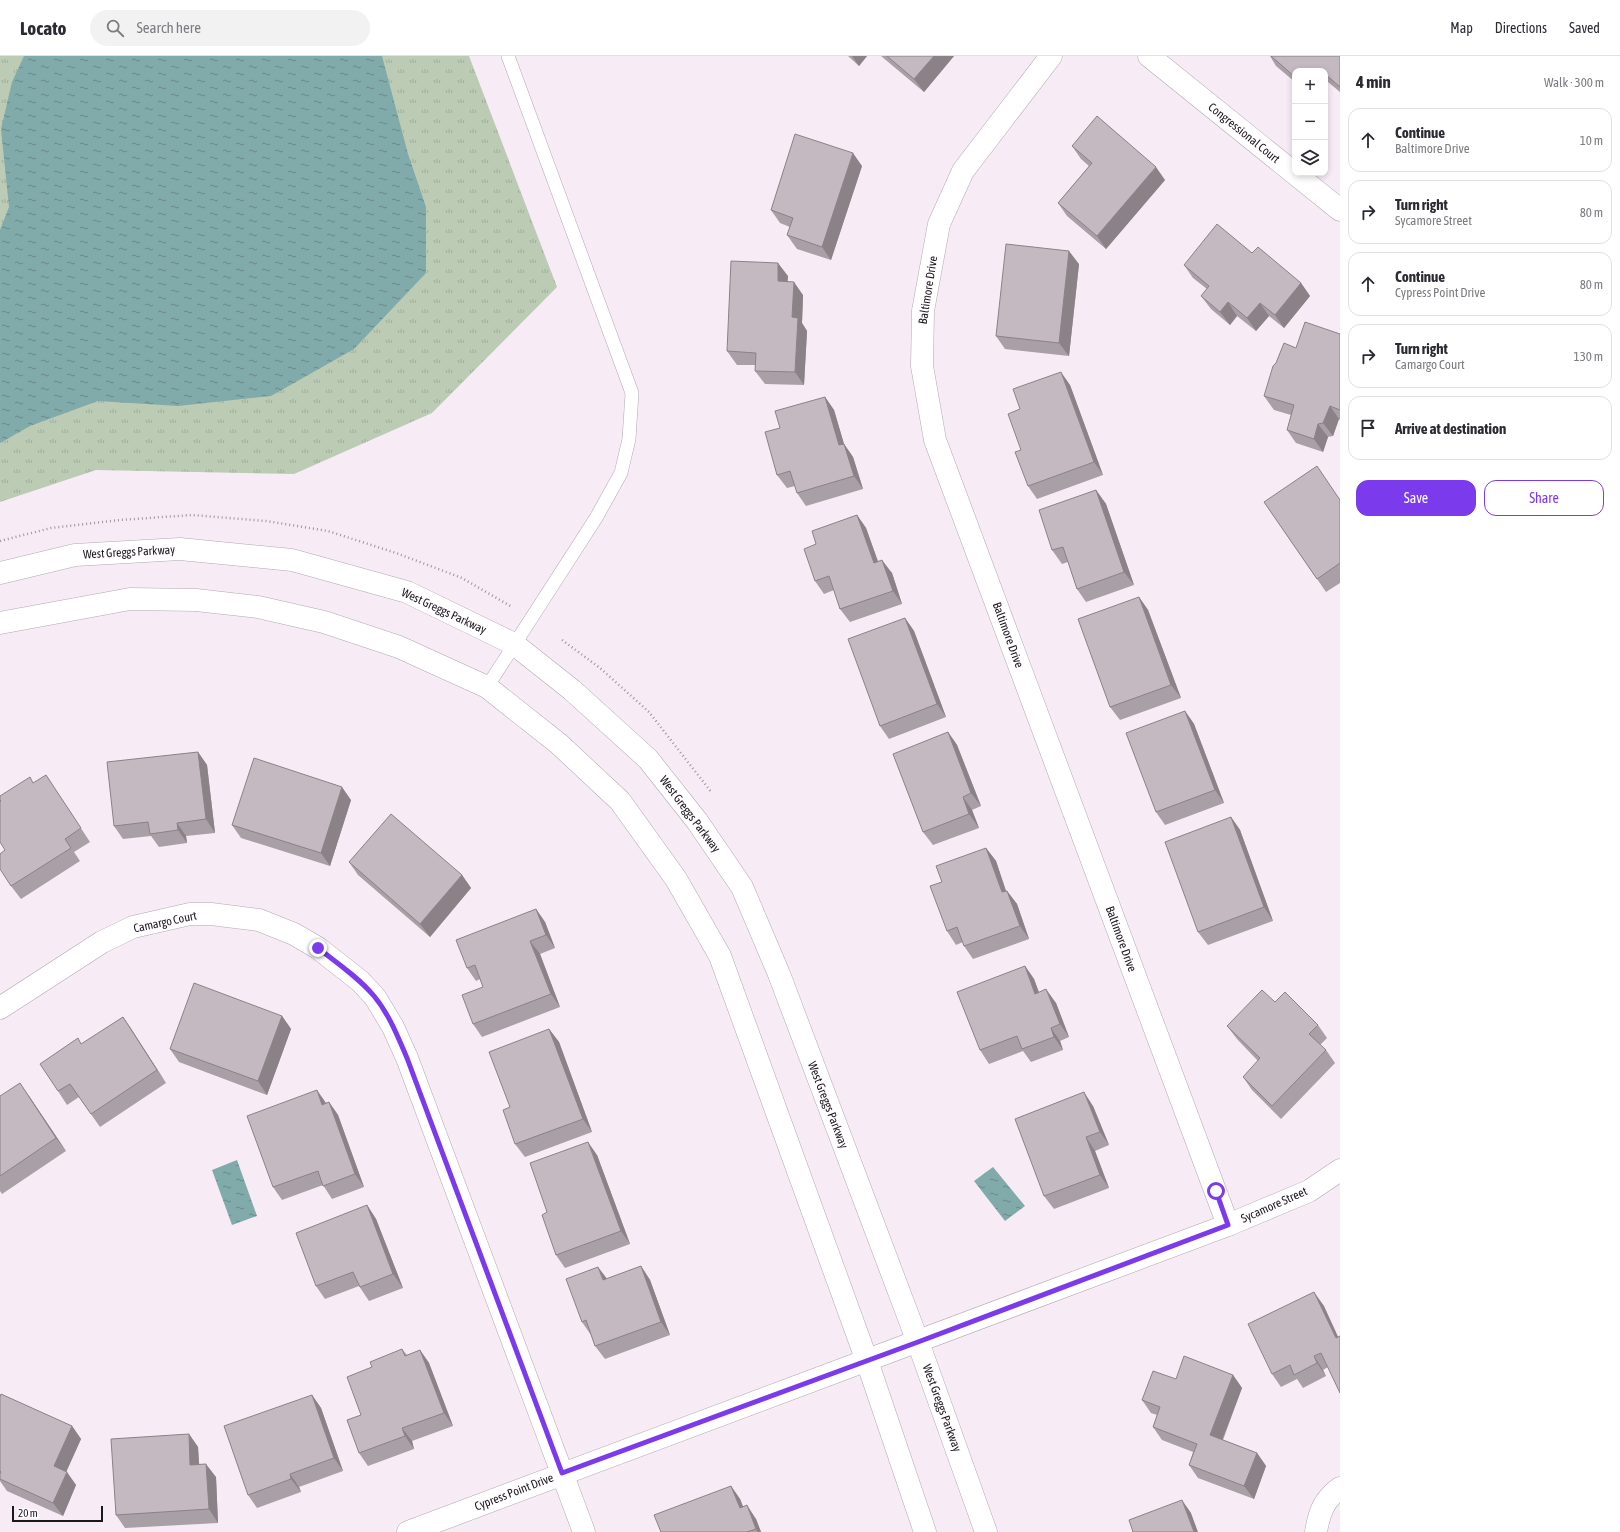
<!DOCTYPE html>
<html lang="en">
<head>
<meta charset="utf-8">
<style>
	:root { --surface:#fff; --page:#f2f2f3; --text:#2b2b33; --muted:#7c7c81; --line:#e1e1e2; --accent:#7c3aed }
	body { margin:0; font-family:"Asap Condensed",sans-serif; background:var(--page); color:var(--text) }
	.controls { position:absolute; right:12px; top:12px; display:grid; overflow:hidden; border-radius:8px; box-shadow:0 2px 6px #0003 }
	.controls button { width:36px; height:36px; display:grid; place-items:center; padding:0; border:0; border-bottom:1px solid var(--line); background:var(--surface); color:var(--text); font:20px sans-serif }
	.scale { position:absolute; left:12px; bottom:10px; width:91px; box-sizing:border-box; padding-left:4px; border:2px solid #1b181b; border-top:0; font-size:11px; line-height:14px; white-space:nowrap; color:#1b181b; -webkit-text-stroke:3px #fffcff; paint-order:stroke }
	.stop { position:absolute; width:12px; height:12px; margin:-9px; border:3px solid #7c3aed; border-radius:50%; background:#fff }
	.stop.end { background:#7c3aed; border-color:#fff; box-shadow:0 1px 4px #0008 }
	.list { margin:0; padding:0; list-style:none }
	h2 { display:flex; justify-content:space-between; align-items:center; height:52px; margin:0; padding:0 16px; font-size:17px }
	h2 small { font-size:13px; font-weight:400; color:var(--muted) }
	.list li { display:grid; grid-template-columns:26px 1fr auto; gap:12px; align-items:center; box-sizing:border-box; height:64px; margin:0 8px 8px; padding:0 8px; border:1px solid var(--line); border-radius:12px }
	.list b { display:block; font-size:15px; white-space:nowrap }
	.list p { margin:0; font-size:13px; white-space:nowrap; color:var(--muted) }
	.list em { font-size:13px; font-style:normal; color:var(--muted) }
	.actions { display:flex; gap:8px; padding:12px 16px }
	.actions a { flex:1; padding:9px 0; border:1px solid var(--accent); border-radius:12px; text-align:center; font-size:14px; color:var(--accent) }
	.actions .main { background:var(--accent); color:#fff }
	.icon { flex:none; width:22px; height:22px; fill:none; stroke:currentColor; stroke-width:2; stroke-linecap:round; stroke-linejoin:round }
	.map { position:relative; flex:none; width:1340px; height:1476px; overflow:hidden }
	header { display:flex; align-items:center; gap:24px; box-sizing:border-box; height:56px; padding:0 20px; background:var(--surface); border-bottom:1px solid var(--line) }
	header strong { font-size:19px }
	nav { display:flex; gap:22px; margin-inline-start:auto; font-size:14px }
	.search { width:280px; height:36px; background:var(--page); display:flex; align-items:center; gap:10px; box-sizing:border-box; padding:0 14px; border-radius:22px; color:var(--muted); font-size:15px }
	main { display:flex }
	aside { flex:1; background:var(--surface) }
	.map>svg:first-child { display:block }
	.grass { fill:url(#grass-tufts) }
	.water { fill:url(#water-ripples) }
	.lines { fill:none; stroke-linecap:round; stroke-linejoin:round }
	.service-casing { stroke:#b2a8b1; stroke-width:14 }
	.minor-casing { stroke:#b2a8b1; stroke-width:23 }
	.path { stroke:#9d959c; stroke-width:2.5; stroke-dasharray:1 3; stroke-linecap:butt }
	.service { stroke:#fff; stroke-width:13 }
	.minor { stroke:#fff; stroke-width:22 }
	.wall { fill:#a99fa6 }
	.shaded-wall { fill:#8a8287 }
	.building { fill:#c5b9c1; stroke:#8a8287 }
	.route { stroke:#7c3aed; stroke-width:5 }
	.labels { text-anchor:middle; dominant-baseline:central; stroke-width:3; stroke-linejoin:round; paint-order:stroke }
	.street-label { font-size:12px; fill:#1b181b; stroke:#fffcff }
</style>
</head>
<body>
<header>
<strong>Locato</strong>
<div class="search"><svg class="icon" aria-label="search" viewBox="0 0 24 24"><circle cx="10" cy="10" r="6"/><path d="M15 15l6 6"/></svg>Search here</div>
<nav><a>Map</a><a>Directions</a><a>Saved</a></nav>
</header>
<main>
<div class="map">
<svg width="1340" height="1476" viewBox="0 0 1340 1476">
	<defs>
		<pattern id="grass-tufts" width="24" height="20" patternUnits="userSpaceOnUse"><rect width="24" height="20" fill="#bbcbb4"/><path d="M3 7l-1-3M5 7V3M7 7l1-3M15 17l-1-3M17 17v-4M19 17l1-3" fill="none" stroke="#a0ae9a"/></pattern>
		<pattern id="water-ripples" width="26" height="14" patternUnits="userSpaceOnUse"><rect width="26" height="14" fill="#81aaaa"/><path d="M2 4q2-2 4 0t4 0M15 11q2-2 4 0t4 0" fill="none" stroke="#69898a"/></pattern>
	</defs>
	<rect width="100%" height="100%" fill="#f7ecf6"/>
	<polygon class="grass" points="0,0 469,0 557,231 432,357 294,418 96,414 0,446"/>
	<g class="water">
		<polygon points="24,0 382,0 408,98 426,151 426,217 354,293 271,340 178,350 98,345 30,370 0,387 0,174 9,151 1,73 12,26"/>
		<polygon points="237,1104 257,1160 232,1169 212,1114"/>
		<polygon points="993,1111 1025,1150 1005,1165 974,1125"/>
	</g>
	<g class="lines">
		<defs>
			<polyline id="service" points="487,631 596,462 621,417 629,383 632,337 508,0"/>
			<g id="minor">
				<polyline points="1051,0 963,115 939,168 923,255 922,310 935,384 1228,1169"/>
				<polyline points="1149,0 1340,154"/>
				<polyline points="0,517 75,499 180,493 292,504 407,536 514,588 572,634 648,703 697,765 742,831 779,918 918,1286 986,1476"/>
				<polyline points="0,567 130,543 196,544 258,551 324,566 399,591 487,631 559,688 620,745 676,823 720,900 867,1305 925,1476"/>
				<polyline points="0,952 102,886 133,871 190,858 211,858 259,864 294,878 318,892 360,925 375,941 393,971 407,1002 584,1476"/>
				<polyline points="408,1476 1228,1169 1309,1135 1340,1114"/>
				<path d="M1316,1476c3,-19 8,-33 24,-44"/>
			</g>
		</defs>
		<use href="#service" class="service-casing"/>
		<use href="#minor" class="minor-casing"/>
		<g class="path">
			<polyline points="0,485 51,472 120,464 192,459 266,465 328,475 396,497 462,522 512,551"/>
			<polyline points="562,584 600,612 649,656 712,737"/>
		</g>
		<use href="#service" class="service"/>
		<use href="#minor" class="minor"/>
	</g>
	<g class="wall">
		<polygon points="848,0 867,0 859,10"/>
		<polygon points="881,0 954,0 924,36"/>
		<polygon points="1270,0 1340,0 1340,36 1328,26 1325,30 1325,15 1295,15 1295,26 1276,10"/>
		<polygon points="1072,90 1165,124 1106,193 1067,160 1058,147 1089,110 1081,103"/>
		<polygon points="862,110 831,204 797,193 787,179 790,171 780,167 771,154"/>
		<polygon points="1252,197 1301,227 1310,240 1284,272 1269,260 1256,275 1237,260 1230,269 1211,253 1201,240 1207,233 1193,222 1184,209"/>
		<polygon points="1079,208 1069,300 1005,293 996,280"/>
		<polygon points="788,220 787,225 803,239 802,267 807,275 804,329 765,328 755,315 756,309 737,309 727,295"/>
		<polygon points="1340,278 1340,364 1339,363 1333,380 1328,381 1323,396 1296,387 1287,374 1291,359 1274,354 1264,340 1296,292"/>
		<polygon points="1070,329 1103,419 1037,443 1028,430 1021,394 1020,353"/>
		<polygon points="825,341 834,354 844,388 853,401 863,433 806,450 797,437 795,430 787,432 777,419 780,372"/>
		<polygon points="1096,434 1106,448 1134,529 1086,546 1077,533 1068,506 1062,508 1052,494"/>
		<polygon points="1340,444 1340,527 1326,536 1264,446"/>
		<polygon points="857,459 866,472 878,505 892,517 902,548 850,566 840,553 834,534 824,538 815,525 816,488"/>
		<polygon points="1139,541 1148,554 1181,642 1120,664 1110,651"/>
		<polygon points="905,562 914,575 946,661 889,683 880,670"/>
		<polygon points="1185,655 1194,668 1224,747 1165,769 1156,756"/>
		<polygon points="948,676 957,689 981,750 972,754 979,772 933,789 923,776"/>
		<polygon points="198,696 207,709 215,777 186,780 187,787 159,791 151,780 123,783 114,770"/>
		<polygon points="46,719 90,786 74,796 80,805 21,843 11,830 5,794 34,727"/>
		<polygon points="351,744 330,810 241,782 232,769"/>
		<polygon points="1231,761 1240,774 1273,865 1208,889 1198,876"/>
		<polygon points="986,792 996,805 1006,835 1007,835 1017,848 1029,883 973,903 964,890 963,886 956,889 947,875 942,826"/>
		<polygon points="349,806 462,819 471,832 430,881 358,819"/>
		<polygon points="536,853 545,866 555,892 540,898 560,951 482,981 473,968 483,931 480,923 476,925 467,912"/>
		<polygon points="1025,910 1034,923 1039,936 1056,947 1069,981 1060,985 1063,994 1031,1006 1023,995 989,1008 980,994"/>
		<polygon points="1275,946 1318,969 1327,982 1320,989 1326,994 1335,1007 1281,1063 1252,1034 1243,1021 1258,1005 1237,983 1227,970"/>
		<polygon points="282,960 291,973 267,1039 179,1006 170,993"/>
		<polygon points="123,961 166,1027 100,1071 79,1041 67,1049 58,1035 82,988"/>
		<polygon points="549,973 559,986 592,1076 525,1101 515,1088 510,1051"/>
		<polygon points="0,1040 29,1040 66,1095 2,1138 0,1135"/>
		<polygon points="329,1046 338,1059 364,1131 332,1143 323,1129 282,1144 273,1131 326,1047"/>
		<polygon points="1093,1050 1109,1089 1095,1095 1109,1132 1054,1153 1044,1140"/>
		<polygon points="597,1099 630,1188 565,1212 556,1199 547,1156"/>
		<polygon points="367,1149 376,1163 403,1232 369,1245 359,1230 325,1243 316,1230"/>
		<polygon points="641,1210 650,1224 670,1279 605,1303 595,1290 591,1279 582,1266 607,1223"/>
		<polygon points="1324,1250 1328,1311 1323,1314 1326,1320 1303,1332 1297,1323 1281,1331 1272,1318"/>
		<polygon points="402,1293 407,1299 420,1294 429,1307 453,1370 412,1385 414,1393 368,1410 359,1397 361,1359 372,1311"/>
		<polygon points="1233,1319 1242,1332 1223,1384 1257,1397 1266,1410 1254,1443 1198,1422 1189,1409 1193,1396 1162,1384 1153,1371 1157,1359 1151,1357 1142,1344 1176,1323"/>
		<polygon points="312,1339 321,1352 343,1415 299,1431 301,1436 257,1452 248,1439"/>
		<polygon points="0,1341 72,1370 81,1383 66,1416 76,1429 63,1460 7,1435 0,1425"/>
		<polygon points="189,1378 198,1391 199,1408 216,1421 218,1467 125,1472 116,1459"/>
		<polygon points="731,1430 740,1443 743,1451 756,1463 761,1476 661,1476"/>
	</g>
	<g class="shaded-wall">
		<polygon points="852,0 867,0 859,10"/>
		<polygon points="934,0 954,0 924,36 914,23"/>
		<polygon points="1325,21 1328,26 1325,30"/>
		<polygon points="853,97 862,110 831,204 822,191"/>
		<polygon points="1156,111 1165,124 1106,193 1097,180"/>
		<polygon points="1069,195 1079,208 1069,300 1059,287"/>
		<polygon points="778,207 788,220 787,238 778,225"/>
		<polygon points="794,226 803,239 802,267 807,275 804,329 795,316 792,261"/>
		<polygon points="1301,227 1310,240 1284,272 1275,259"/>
		<polygon points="1228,246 1237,260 1230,269 1220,256"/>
		<polygon points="1260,247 1269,260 1256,275 1247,262"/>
		<polygon points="1061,316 1070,329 1103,419 1094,406"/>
		<polygon points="825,341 834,354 844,388 853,401 863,433 854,420 839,389"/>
		<polygon points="1330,350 1339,363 1333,380 1323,367"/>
		<polygon points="1318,368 1328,381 1323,396 1314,383"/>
		<polygon points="1096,434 1106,448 1134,529 1124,516"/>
		<polygon points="857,459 866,472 883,520 874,507"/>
		<polygon points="882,504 892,517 902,548 893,535"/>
		<polygon points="1139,541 1148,554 1181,642 1171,629"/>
		<polygon points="905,562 914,575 946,661 937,648"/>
		<polygon points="1185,655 1194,668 1224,747 1215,734"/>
		<polygon points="948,676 957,689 981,750 971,737"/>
		<polygon points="198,696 207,709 215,777 206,763"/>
		<polygon points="342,731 351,744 330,810 321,797"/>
		<polygon points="963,741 972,754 979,772 969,758"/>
		<polygon points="1231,761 1240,774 1273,865 1264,851"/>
		<polygon points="177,767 186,780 187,787 178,774"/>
		<polygon points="986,792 996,805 1011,850 1002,836"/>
		<polygon points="462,819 471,832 430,881 420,868"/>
		<polygon points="1007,835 1017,848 1029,883 1020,870"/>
		<polygon points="536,853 545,866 555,892 546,879"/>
		<polygon points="530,885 540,898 560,951 551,938"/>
		<polygon points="1025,910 1034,923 1044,951 1035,938"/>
		<polygon points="1046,933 1056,947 1069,981 1060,968"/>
		<polygon points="282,960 291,973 267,1039 258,1025"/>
		<polygon points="123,961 132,974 166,1027 157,1014"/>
		<polygon points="1051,972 1060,985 1063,994 1054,981"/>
		<polygon points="549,973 559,986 592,1076 583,1063"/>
		<polygon points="20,1027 29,1040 66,1095 56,1082"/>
		<polygon points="317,1034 326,1047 322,1049"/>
		<polygon points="1084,1036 1093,1050 1109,1089 1100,1076"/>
		<polygon points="329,1046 338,1059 364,1131 355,1118"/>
		<polygon points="1086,1081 1095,1095 1109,1132 1100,1119"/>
		<polygon points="588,1086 597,1099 630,1188 621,1175"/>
		<polygon points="367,1149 376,1163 403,1232 393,1218"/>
		<polygon points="641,1210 650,1224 670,1279 661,1266"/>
		<polygon points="598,1211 608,1224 603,1224"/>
		<polygon points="1314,1236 1324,1250 1340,1285 1336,1282"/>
		<polygon points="420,1294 429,1307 453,1370 444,1357"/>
		<polygon points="1314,1300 1323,1314 1326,1320 1317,1307"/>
		<polygon points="1233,1319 1242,1332 1219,1392 1210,1379"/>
		<polygon points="312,1339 321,1352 343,1415 334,1402"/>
		<polygon points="72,1370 81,1383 63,1423 54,1410"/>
		<polygon points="402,1372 412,1385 414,1393 405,1380"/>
		<polygon points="189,1378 198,1391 200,1422 190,1409"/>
		<polygon points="1257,1397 1266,1410 1254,1443 1244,1430"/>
		<polygon points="206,1408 216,1421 218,1467 209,1453"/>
		<polygon points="67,1416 76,1429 63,1460 53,1447"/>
		<polygon points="290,1418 299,1431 301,1436 291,1423"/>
		<polygon points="731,1430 740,1443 749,1465 740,1452"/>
		<polygon points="1182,1444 1191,1457 1198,1476 1194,1476"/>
		<polygon points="747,1449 756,1463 761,1476 758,1476 756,1473"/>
	</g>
	<g class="building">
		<polygon points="887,0 934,0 914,23"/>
		<polygon points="1271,0 1340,0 1340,31 1325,18 1325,15 1322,15 1319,13 1317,15 1295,15 1295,21"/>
		<polygon points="1097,60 1156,111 1097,180 1058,147 1092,107 1072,90"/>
		<polygon points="795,78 853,97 822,191 787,179 793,162 771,154"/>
		<polygon points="1217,168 1252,197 1258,191 1301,227 1275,259 1260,247 1247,262 1228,246 1220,256 1201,240 1209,230 1184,209"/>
		<polygon points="1006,188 1069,195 1059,287 996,280"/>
		<polygon points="731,205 778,207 778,225 794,226 792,261 798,262 795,316 755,315 756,297 727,295"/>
		<polygon points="1305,266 1340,278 1340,354 1330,350 1323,367 1318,368 1314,383 1287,374 1294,349 1264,340 1273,310 1276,307 1284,287 1296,292"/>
		<polygon points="1061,316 1094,406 1028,430 1015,396 1021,394 1008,358 1020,353 1013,333"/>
		<polygon points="825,341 839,389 844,388 854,420 797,437 790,415 777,419 765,376 780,372 775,355"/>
		<polygon points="1317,410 1340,444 1340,507 1317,523 1264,446"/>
		<polygon points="1096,434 1124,516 1077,533 1063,491 1052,494 1039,454"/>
		<polygon points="857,459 874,507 882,504 893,535 840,553 829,520 815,525 804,493 816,488 812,475"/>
		<polygon points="1139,541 1171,629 1110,651 1078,563"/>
		<polygon points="905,562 937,648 880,670 848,583"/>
		<polygon points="1185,655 1215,734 1156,756 1126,677"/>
		<polygon points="948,676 971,737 963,741 969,758 923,776 893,698"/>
		<polygon points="198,696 206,763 177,767 178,774 150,778 148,766 114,770 107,706"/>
		<polygon points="254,702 342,731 321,797 232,769"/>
		<polygon points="46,719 81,772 65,783 71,792 11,830 0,813 0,798 5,794 0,786 0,746 1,745 0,744 0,740 30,721 33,727"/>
		<polygon points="391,758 462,819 420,868 349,806"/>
		<polygon points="1231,761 1264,851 1198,876 1165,786"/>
		<polygon points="986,792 1002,836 1007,835 1020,870 964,890 957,871 947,875 930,830 942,826 936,810"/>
		<polygon points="536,853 546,879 530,885 551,938 473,968 462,939 483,931 475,909 467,912 456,884"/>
		<polygon points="1025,910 1035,938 1046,933 1060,968 1051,972 1054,981 1022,993 1017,980 980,994 957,936"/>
		<polygon points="194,927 282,960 258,1025 170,993"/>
		<polygon points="1262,934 1275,946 1285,936 1318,969 1309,978 1326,994 1272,1050 1243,1021 1260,1002 1227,970"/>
		<polygon points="123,961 157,1014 91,1058 70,1028 58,1035 40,1008 78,982 81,988"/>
		<polygon points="549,973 583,1063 515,1088 503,1054 510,1051 489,996"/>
		<polygon points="20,1027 56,1082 0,1120 0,1040"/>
		<polygon points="317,1034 322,1049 329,1046 355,1118 323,1130 318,1115 273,1131 247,1060"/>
		<polygon points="1084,1036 1100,1076 1086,1081 1100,1119 1044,1140 1015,1063"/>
		<polygon points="588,1086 621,1175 556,1199 542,1159 547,1156 530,1107"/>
		<polygon points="367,1149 393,1218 360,1231 353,1216 316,1230 296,1177"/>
		<polygon points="641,1210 661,1266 595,1290 586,1264 582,1266 566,1223 598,1211 603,1224"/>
		<polygon points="1314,1236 1336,1282 1340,1280 1340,1337 1321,1297 1314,1300 1317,1307 1294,1319 1290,1309 1272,1318 1248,1268"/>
		<polygon points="402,1293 405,1300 420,1294 444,1357 402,1372 405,1380 359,1397 347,1364 361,1359 347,1321 372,1311 370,1306"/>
		<polygon points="1184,1300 1233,1319 1210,1379 1257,1397 1244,1430 1189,1409 1197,1388 1153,1371 1160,1351 1142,1344 1153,1315 1176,1323"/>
		<polygon points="1,1338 72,1370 54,1410 67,1416 53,1447 0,1423 0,1418 1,1416 0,1415 0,1341"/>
		<polygon points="312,1339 334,1402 290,1418 291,1423 248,1439 224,1370"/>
		<polygon points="189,1378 190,1409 206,1408 209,1453 116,1459 111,1383"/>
		<polygon points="731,1430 740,1452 747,1449 756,1473 747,1476 661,1476 654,1459"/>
		<polygon points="1182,1444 1194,1476 1133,1476 1129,1464"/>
	</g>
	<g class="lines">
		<path class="route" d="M318,892c19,15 40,29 56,48 15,18 24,41 33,62l155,415 356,-131 310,-117 -12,-34"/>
	</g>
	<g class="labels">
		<g class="street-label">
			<text transform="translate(1244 77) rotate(39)">Congressional Court</text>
			<text transform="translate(928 234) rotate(-81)">Baltimore Drive</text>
			<text transform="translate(129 496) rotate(-3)">West Greggs Parkway</text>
			<text transform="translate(444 555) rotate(25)">West Greggs Parkway</text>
			<text transform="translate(1008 579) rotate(70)">Baltimore Drive</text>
			<text transform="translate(690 758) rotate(53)">West Greggs Parkway</text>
			<text transform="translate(165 866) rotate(-12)">Camargo Court</text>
			<text transform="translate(1121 883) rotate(70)">Baltimore Drive</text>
			<text transform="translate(828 1049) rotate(69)">West Greggs Parkway</text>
			<text transform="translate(1274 1149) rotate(-24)">Sycamore Street</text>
			<text transform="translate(942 1352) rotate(70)">West Greggs Parkway</text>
			<text transform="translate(514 1436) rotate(-21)">Cypress Point Drive</text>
		</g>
	</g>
</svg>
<div class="controls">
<button>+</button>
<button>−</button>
<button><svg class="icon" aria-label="layers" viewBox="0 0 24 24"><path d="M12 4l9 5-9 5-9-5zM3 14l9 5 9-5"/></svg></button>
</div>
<div class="scale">20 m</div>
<div class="stop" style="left:1216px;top:1135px"></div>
<div class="stop end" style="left:318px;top:892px"></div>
</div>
<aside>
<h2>4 min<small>Walk · 300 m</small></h2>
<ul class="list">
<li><svg class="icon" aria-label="ahead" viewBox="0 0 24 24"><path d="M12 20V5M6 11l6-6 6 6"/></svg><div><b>Continue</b><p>Baltimore Drive</p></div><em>10 m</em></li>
<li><svg class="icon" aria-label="right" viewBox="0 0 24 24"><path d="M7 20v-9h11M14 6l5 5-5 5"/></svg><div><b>Turn right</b><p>Sycamore Street</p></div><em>80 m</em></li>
<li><svg class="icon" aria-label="ahead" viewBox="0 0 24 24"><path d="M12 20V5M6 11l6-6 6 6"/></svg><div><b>Continue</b><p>Cypress Point Drive</p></div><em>80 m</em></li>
<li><svg class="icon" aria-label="right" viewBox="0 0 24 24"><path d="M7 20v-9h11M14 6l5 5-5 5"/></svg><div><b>Turn right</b><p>Camargo Court</p></div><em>130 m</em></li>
<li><svg class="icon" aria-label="arrive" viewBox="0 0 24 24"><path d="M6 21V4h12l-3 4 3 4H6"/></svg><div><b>Arrive at destination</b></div></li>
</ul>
<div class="actions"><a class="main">Save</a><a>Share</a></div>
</aside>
</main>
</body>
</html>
